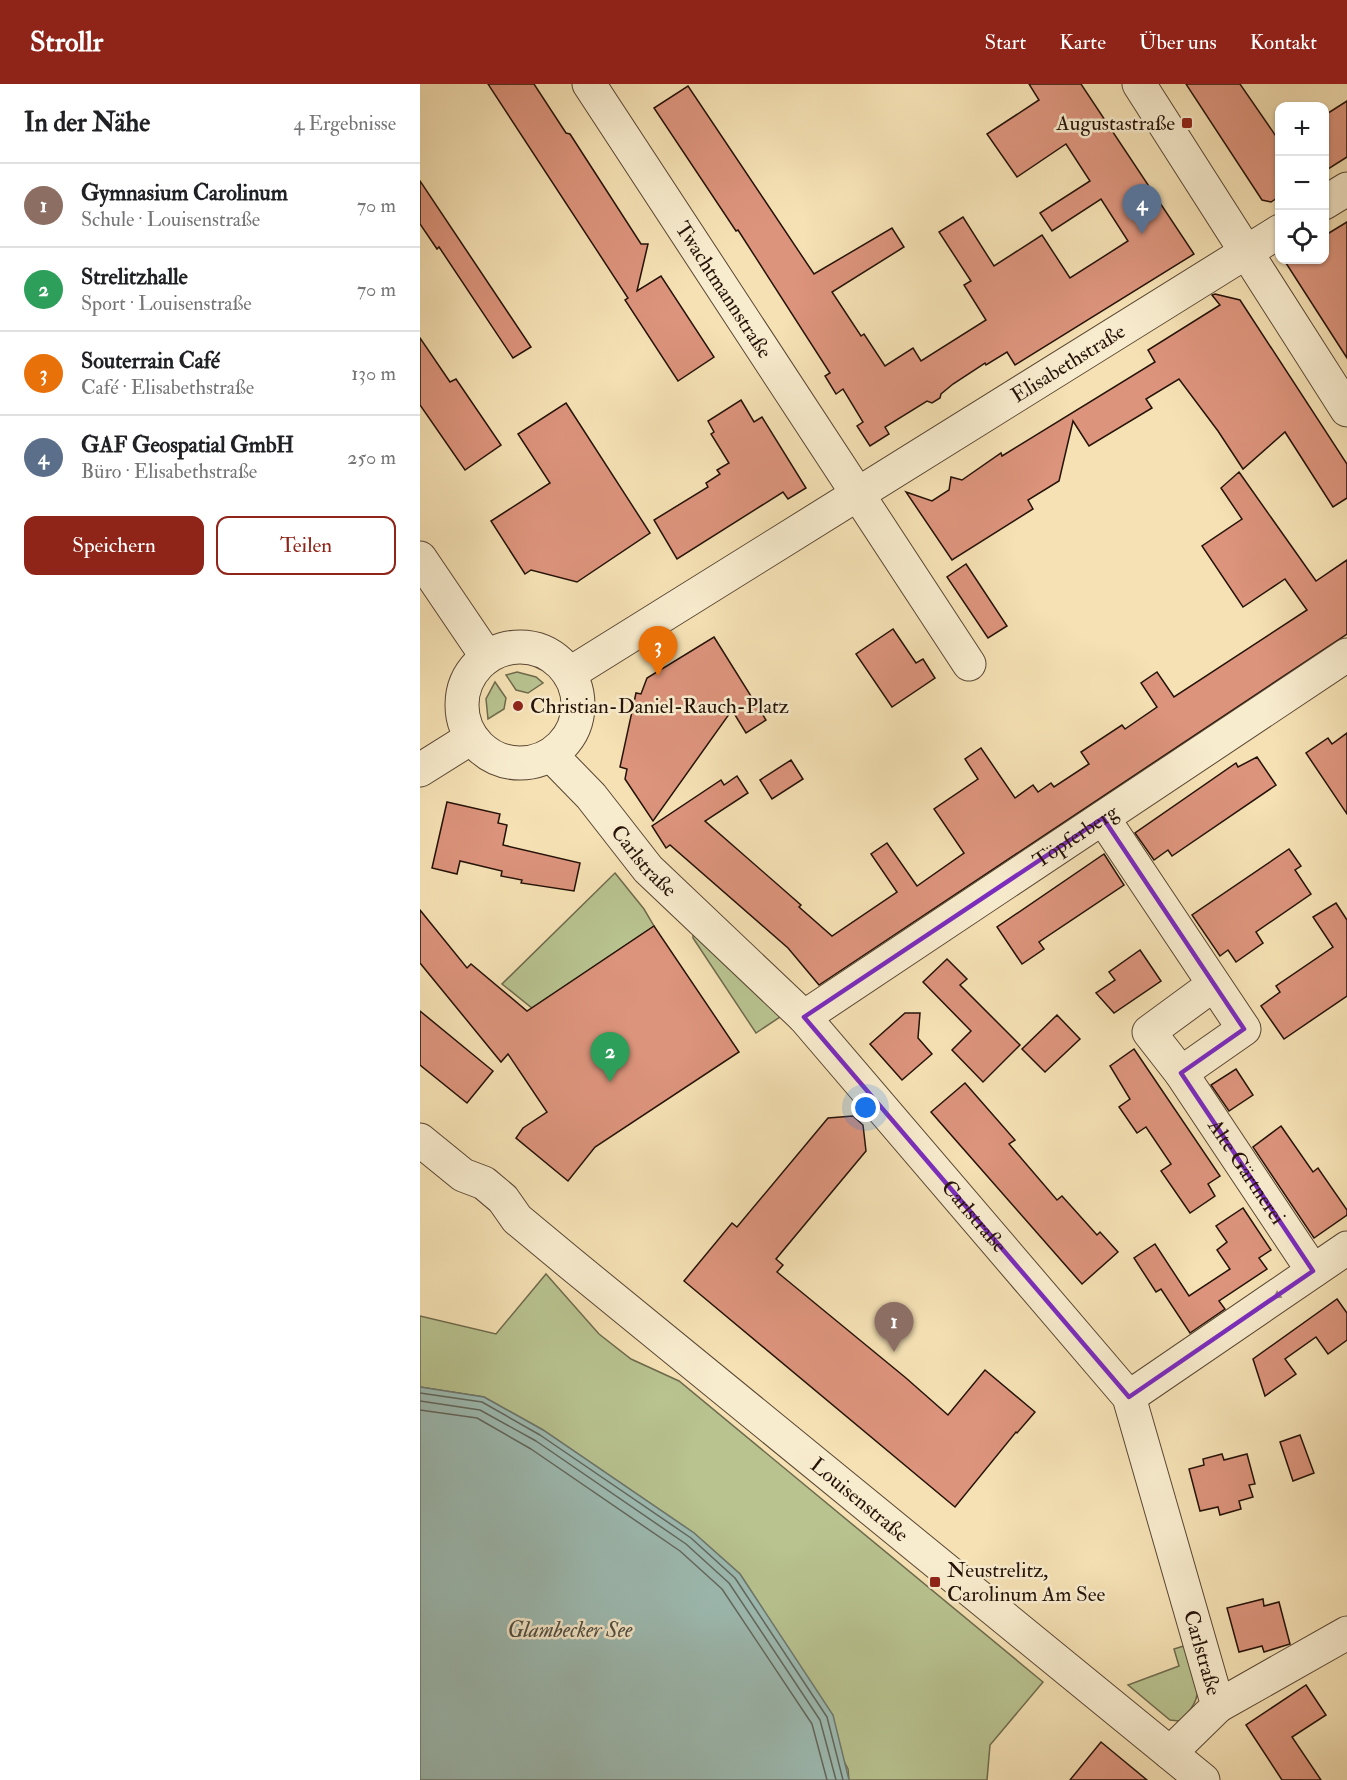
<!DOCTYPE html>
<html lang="de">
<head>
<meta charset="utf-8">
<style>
	:root { --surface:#fff; --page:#f2f2f2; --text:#202124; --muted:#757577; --line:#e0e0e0; --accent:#8f2418 }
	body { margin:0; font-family:"IM FELL Double Pica",serif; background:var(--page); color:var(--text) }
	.controls { position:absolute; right:18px; top:18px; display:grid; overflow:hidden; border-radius:12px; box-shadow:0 2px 4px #0004 }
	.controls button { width:54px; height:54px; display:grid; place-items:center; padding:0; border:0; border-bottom:2px solid var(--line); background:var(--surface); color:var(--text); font:30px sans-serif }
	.you { position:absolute; left:446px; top:1024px; width:21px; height:21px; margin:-15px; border:4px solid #fff; border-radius:50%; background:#1a73e8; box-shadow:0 0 0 9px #1a73e833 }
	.badge { display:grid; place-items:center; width:39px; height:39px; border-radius:50%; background:var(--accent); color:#fff; font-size:20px; font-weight:700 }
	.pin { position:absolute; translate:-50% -50px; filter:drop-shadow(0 2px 3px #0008) }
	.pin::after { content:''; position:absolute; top:32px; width:21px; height:18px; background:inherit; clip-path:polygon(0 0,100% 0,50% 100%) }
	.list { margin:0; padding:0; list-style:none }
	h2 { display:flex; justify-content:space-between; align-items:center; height:78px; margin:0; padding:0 24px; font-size:26px }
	h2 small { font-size:20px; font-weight:400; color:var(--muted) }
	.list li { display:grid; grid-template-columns:39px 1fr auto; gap:18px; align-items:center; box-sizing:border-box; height:84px; padding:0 24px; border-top:2px solid var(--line) }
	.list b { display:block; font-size:22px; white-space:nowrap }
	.list p { margin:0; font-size:20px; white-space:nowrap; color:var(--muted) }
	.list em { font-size:20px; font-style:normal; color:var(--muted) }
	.actions { display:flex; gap:12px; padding:18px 24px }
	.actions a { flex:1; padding:14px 0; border:2px solid var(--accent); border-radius:12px; text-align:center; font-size:21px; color:var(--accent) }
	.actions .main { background:var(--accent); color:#fff }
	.icon { flex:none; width:33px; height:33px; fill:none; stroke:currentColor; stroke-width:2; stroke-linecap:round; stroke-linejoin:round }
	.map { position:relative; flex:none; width:927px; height:1696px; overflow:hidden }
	header { display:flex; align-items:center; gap:36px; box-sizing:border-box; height:84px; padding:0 30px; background:var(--accent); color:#fff }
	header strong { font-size:28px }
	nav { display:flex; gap:33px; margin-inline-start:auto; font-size:21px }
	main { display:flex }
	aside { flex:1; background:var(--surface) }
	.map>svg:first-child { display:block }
	.green { fill:#b8c390; stroke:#6e6a4c; stroke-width:1.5 }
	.water { fill:#9dbcb4; stroke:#6d786f; stroke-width:1.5 }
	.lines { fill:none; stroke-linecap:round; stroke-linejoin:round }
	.shore { stroke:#61675e; stroke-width:1.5 }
	.building { fill:#dc947c; stroke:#251208; stroke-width:1.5 }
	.minor-casing { stroke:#594633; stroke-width:35 }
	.minor { stroke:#f8ecce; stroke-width:33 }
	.oneway { fill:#998a75 }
	.marked { fill:none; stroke:#7b2cbf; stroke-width:4.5; stroke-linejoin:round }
	.poi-dot { fill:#8f2418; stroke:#f8ecce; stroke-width:2 }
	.labels { text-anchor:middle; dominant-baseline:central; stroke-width:5; stroke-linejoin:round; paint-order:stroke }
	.poi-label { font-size:21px; fill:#251208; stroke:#f8ecce; text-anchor:start }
	.street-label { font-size:21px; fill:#251208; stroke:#f8ecce }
	.water-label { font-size:22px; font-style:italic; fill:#4f4e44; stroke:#f8ecce }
</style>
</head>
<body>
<header>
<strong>Strollr</strong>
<nav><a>Start</a><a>Karte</a><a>Über uns</a><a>Kontakt</a></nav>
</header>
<main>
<aside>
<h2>In der Nähe<small>4 Ergebnisse</small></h2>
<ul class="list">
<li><span class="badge" style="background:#8d6e63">1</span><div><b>Gymnasium Carolinum</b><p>Schule · Louisenstraße</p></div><em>70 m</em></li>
<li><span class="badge" style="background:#2e9e5b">2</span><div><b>Strelitzhalle</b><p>Sport · Louisenstraße</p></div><em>70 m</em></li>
<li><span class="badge" style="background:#e8710a">3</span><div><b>Souterrain Café</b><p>Café · Elisabethstraße</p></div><em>130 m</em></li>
<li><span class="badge" style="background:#5c6f8a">4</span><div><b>GAF Geospatial GmbH</b><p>Büro · Elisabethstraße</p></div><em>250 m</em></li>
</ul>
<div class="actions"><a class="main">Speichern</a><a>Teilen</a></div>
</aside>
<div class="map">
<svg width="927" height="1696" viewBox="0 0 927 1696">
	<rect width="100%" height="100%" fill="#f5e1b4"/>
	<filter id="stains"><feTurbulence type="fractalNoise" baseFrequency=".00333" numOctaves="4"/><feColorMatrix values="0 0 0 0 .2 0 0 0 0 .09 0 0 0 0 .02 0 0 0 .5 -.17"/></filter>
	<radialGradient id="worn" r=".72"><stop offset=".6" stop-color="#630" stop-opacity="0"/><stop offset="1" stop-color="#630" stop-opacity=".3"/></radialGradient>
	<g class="green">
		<polygon points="97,588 116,593 123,599 108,609 96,606 86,591"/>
		<polygon points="75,598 86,614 84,625 68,635 66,615"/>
		<polygon points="195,789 224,825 234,842 112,924 82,900"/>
		<polygon points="273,846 363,931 336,949 273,854"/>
		<polygon points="126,1190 179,1250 211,1275 259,1297 623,1598 570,1661 567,1696 429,1696 428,1685 342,1524 320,1490 274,1449 123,1346 64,1313 0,1303 0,1232 76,1250"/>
		<path d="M767,1561c9,32 22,52 -8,76l-9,-1 -42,-35 51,-19 -5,-17z"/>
	</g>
	<polygon class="water" points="0,1303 64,1313 123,1346 274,1449 320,1490 413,1631 429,1696 0,1696"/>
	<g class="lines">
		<g class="shore">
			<polyline points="0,1309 62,1318 120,1351 271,1454 315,1494 407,1633 423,1696"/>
			<polyline points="0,1317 60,1326 116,1357 266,1460 309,1499 400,1636 416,1696"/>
			<polyline points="0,1326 57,1334 111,1365 260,1467 302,1505 392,1640 407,1696"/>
		</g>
	</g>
	<g class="building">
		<polygon points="68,0 114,0 146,49 150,50 221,160 228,160 217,207 241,192 294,273 258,297 205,216 208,214"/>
		<polygon points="609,0 661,0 774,170 595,281 587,268 566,281 565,279 533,300 521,310 520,314 512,319 507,317 465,343 469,350 450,362 437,342 443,338 423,305 416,310 405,292 410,289 318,146 316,147 234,24 268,2 394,190 472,144 484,163 412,208 441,252 444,250 465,282 493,264 501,277 566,236 544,201 551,197 519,148 543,133 574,182 622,151 650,194 708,157 681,115 632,147 620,129 670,97 646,60 597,93 567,50 619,16"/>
		<polygon points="766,0 820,0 860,58 860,112 851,118 842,116"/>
		<polygon points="927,17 927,73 905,87 905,31"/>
		<polygon points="0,97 111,263 93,274 19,163 17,165 0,140"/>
		<polygon points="927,138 927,274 864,176 904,176 904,152"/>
		<polygon points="795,210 820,216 927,380 927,414 913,423 865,348 823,385 798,347 759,295 726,315 732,324 669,362 653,337 639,397 608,416 613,425 532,476 486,408 512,417 529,406 531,393 542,396 581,369 582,372 735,278 728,266 800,221 792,211"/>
		<polygon points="0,254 30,298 36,295 81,361 45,386 0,321"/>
		<polygon points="321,316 334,338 342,333 386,404 368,415 363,408 257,475 234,436 288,403 286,399 300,390 297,386 309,379 291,350 294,348 288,337"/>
		<polygon points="146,319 230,449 157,498 111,486 105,490 71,437 130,399 98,350"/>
		<polygon points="819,388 896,497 927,476 927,550 399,901 368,864 250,761 246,764 232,742 301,696 304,701 317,692 328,709 285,737 381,821 379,823 412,852 477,808 451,770 467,759 497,802 544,769 514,725 558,695 545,675 561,664 595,714 613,701 618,708 631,699 634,703 669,680 661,668 702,641 705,645 737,623 721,599 737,588 754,613 887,526 865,495 823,523 782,462 822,435 801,404"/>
		<polygon points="546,480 587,542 568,554 527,493"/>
		<polygon points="473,545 496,579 503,575 515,594 472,623 436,570"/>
		<polygon points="294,553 346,636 326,649 312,626 233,737 205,695 207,685 200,683 216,609 221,610 227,594"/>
		<polygon points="927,649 927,730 886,669 908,654 912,660"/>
		<polygon points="837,673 856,701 752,772 748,766 734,776 715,749 816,679 818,683"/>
		<polygon points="371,676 383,695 352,715 340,696"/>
		<polygon points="27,718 80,730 78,739 87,741 83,761 160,779 154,807 101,799 102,796 81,792 82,787 40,777 37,790 12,784"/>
		<polygon points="869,765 881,782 875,786 891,810 836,848 843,859 816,878 808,866 800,872 772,831"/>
		<polygon points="684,770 704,801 619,858 624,865 602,880 577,843"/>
		<polygon points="916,819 927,836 927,912 864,955 841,922 860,908 856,902 913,863 893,833"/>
		<polygon points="0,826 47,884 51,880 107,927 234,842 319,968 175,1063 148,1097 96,1054 103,1044 127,1028 88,970 81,978 0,879"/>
		<polygon points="720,866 741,897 694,929 676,909 695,896 689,888"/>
		<polygon points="527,875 547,895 540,901 600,961 563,998 532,966 551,947 503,898"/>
		<polygon points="0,927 73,987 47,1019 0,981"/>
		<polygon points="485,929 500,929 498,954 512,970 482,996 450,960"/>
		<polygon points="637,931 660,955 625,988 602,965"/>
		<polygon points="714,965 800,1092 788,1100 795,1112 770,1129 741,1087 751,1080 726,1043 717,1049 699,1023 710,1015 690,982"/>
		<polygon points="816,985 833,1011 809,1027 791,1001"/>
		<polygon points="545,999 595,1056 589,1060 637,1116 642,1112 677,1151 680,1148 698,1168 662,1200 511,1028"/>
		<polygon points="433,1032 443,1041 446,1067 356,1175 363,1181 357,1188 486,1294 528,1331 565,1286 615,1328 597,1349 596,1348 535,1423 264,1197 312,1139 317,1143 408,1034"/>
		<polygon points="861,1042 893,1088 898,1084 927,1126 927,1131 894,1154 833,1063"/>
		<polygon points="823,1124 851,1166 839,1174 847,1185 799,1217 805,1225 770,1249 741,1205 736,1208 714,1174 735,1160 769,1212 810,1185 797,1166 807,1158 796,1142"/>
		<polygon points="917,1215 927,1229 927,1256 908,1270 896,1253 865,1275 876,1290 845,1312 833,1275"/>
		<polygon points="880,1351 894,1389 873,1397 860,1358"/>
		<polygon points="802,1370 804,1376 827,1370 835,1400 829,1401 833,1413 819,1417 821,1425 800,1431 798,1423 780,1427 769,1385 784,1381 783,1375"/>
		<polygon points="843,1515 844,1522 859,1518 870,1560 844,1568 842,1562 819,1568 807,1524"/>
		<polygon points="886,1601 906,1631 872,1653 901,1696 862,1696 826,1641"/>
		<polygon points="681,1658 727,1696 650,1696"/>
	</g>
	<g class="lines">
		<defs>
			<g id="minor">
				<path id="s1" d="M169,0l380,580"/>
				<polyline points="719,0 927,326"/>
				<polyline points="904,119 927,105"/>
				<polyline points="0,474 67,573"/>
				<circle cx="100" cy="621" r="58"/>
				<path id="s2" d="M149,590l711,-443"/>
				<path id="s3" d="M131,671l40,41 57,73 156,148 325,380 89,309 -48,47"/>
				<polyline points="0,686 51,654"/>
				<polyline points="683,734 824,945 761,989"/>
				<path id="s4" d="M793,901l-64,47 32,41 132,198"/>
				<path id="s5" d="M384,933l543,-362"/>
				<path id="s6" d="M0,1056l43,35 21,8 19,16 14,20 53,44 633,517"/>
				<polyline points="709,1313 927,1164"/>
				<polyline points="798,1622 927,1549"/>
			</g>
		</defs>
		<use href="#minor" class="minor-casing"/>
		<use href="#minor" class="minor"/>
	</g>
	<defs><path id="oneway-solid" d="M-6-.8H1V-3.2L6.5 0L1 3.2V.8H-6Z" transform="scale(1.5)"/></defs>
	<use class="oneway" href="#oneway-solid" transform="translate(861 1209) rotate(145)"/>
	<path class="marked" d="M683,734l141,211 -63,44 132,198 -184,126 -325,-380z"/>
	<g class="poi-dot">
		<rect x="761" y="33" width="12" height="12" rx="3"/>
		<circle cx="98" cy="622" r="6"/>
		<rect x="509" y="1492" width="12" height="12" rx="3"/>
	</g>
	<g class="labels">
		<g class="poi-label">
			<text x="755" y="39" text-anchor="end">Augustastraße</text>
			<text x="110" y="622">Christian-Daniel-Rauch-Platz</text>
			<text x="527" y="1486">Neustrelitz,<tspan x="527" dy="24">Carolinum Am See</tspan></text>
		</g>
		<g class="street-label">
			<text stroke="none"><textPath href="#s1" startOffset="246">Twachtmannstraße</textPath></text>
			<text stroke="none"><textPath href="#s2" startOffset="588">Elisabethstraße</textPath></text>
			<text stroke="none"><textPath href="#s5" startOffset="326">Töpferberg</textPath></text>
			<text stroke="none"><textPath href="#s3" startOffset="141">Carlstraße</textPath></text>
			<text stroke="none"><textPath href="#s4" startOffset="250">Alte Gärtnerei</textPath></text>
			<text stroke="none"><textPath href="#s3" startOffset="627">Carlstraße</textPath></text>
			<text stroke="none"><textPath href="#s6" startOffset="570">Louisenstraße</textPath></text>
			<text stroke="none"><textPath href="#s3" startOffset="1131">Carlstraße</textPath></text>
		</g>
		<g class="water-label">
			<text x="150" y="1546">Glambecker See</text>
		</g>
	</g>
	<rect width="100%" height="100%" filter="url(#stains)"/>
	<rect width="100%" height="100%" fill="url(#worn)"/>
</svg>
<div class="controls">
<button>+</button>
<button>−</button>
<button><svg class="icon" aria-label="locate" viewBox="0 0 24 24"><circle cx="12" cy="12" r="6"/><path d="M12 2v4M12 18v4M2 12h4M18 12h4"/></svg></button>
</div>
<div class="you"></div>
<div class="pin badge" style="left:474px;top:1268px;background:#8d6e63">1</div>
<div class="pin badge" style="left:190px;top:998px;background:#2e9e5b">2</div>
<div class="pin badge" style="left:238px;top:592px;background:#e8710a">3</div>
<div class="pin badge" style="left:722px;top:150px;background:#5c6f8a">4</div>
</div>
</main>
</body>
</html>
